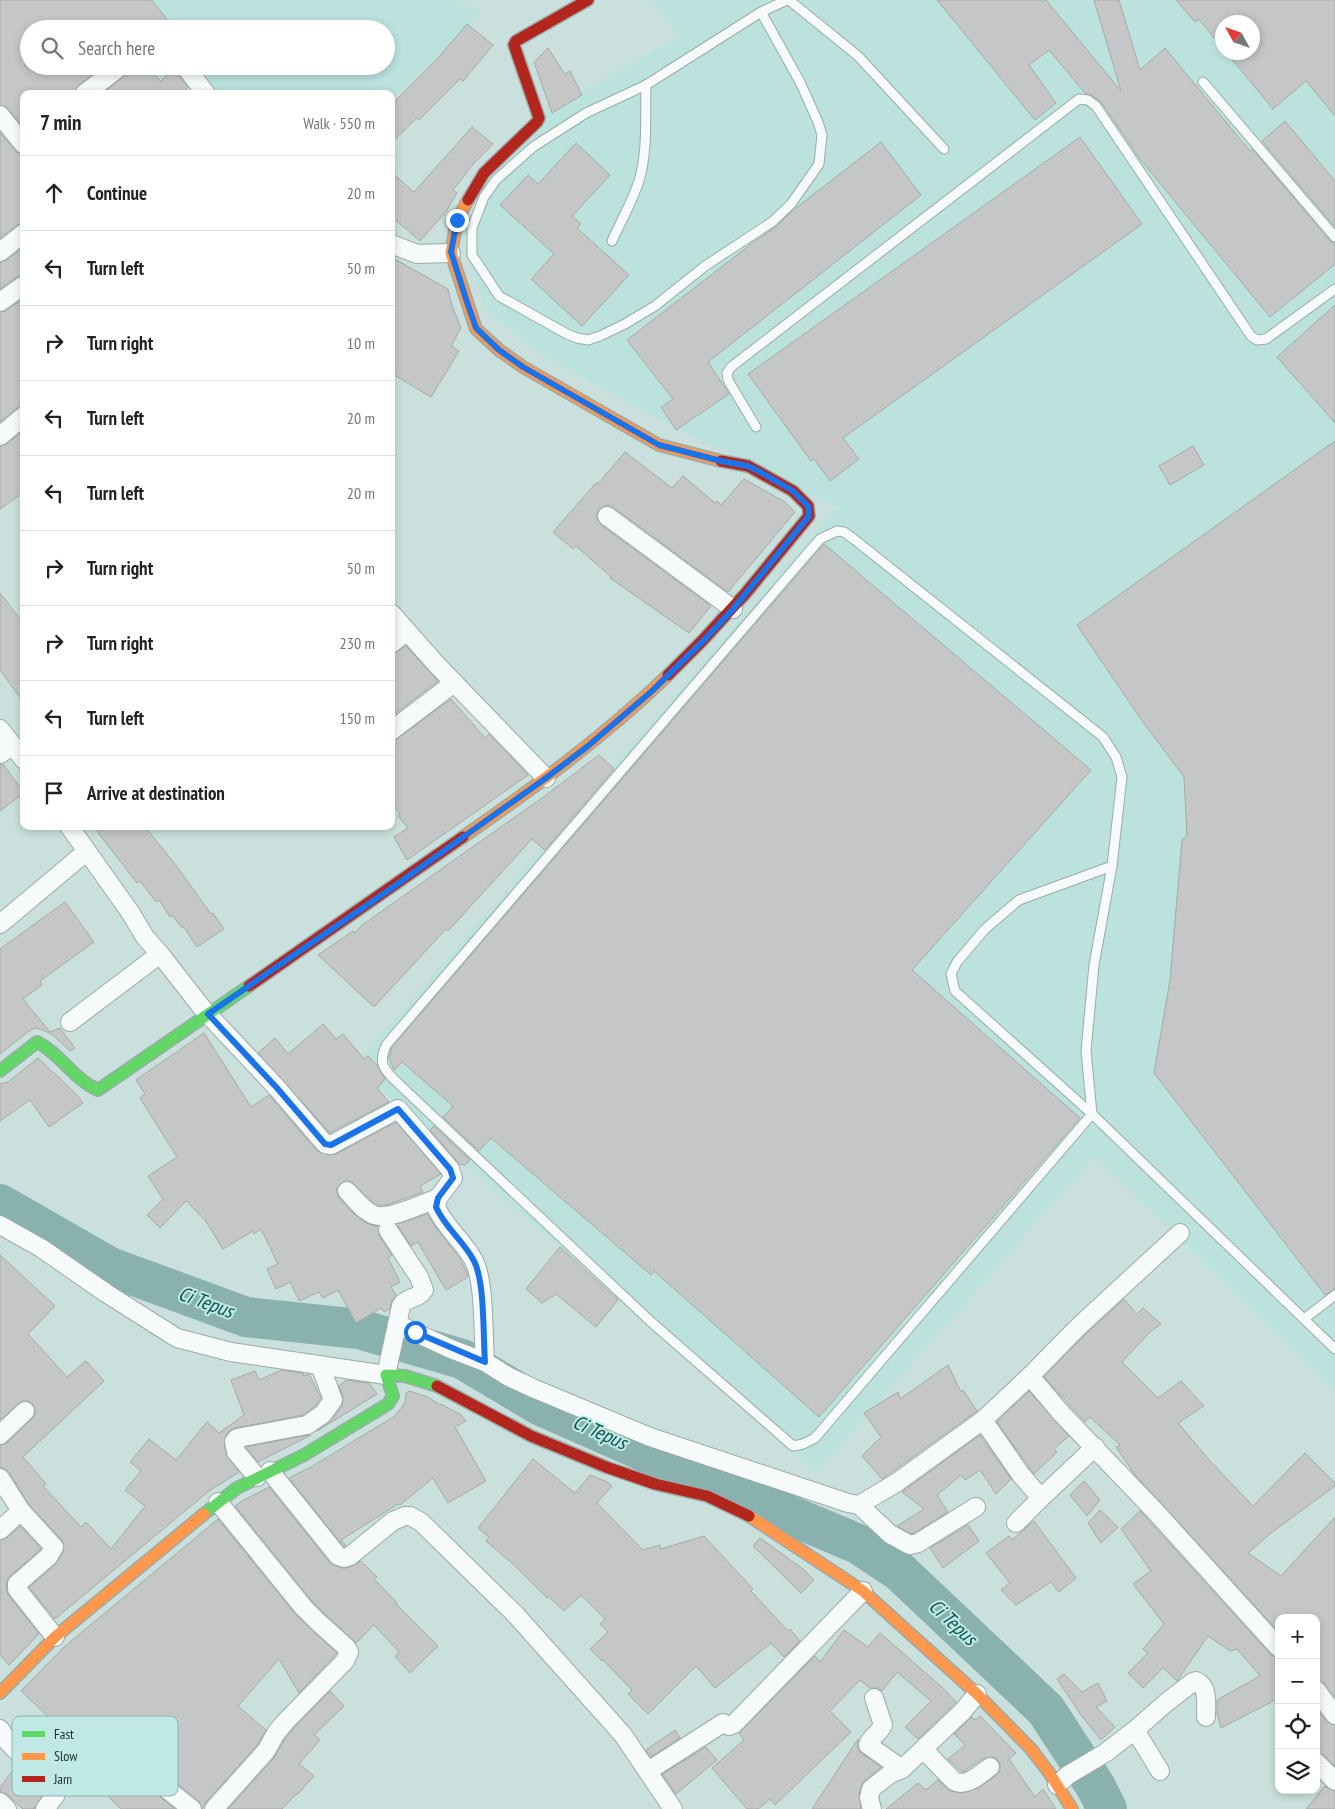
<!DOCTYPE html>
<html lang="en">
<head>
<meta charset="utf-8">
<style>
	:root { --surface:#fff; --page:#f2f2f2; --text:#222; --muted:#767676; --line:#e0e0e0 }
	body { margin:0; font-family:"PT Sans Narrow",sans-serif; background:var(--page); color:var(--text) }
	.controls { position:absolute; right:15px; bottom:15px; display:grid; overflow:hidden; border-radius:10px; box-shadow:0 2px 8px #0003 }
	.controls button { width:45px; height:45px; display:grid; place-items:center; padding:0; border:0; border-bottom:1px solid var(--line); background:var(--surface); color:var(--text); font:25px sans-serif }
	.compass { position:absolute; left:1215px; top:15px; width:45px; height:45px; border-radius:50%; background:var(--surface); box-shadow:0 2px 8px #0003; rotate:310deg }
	.stop { position:absolute; width:15px; height:15px; margin:-11px; border:4px solid #1a73e8; border-radius:50%; background:#fff }
	.stop.end { background:#1a73e8; border-color:#fff; box-shadow:0 1px 5px #0008 }
	.list { margin:0; padding:0; list-style:none }
	h2 { display:flex; justify-content:space-between; align-items:center; height:65px; margin:0; padding:0 20px; font-size:21px }
	h2 small { font-size:16px; font-weight:400; color:var(--muted) }
	.list li { display:grid; grid-template-columns:32px 1fr auto; gap:15px; align-items:center; box-sizing:border-box; height:75px; padding:0 20px; border-top:1px solid var(--line) }
	.list b { display:block; font-size:19px; white-space:nowrap }
	.list em { font-size:16px; font-style:normal; color:var(--muted) }
	.icon { flex:none; width:28px; height:28px; fill:none; stroke:currentColor; stroke-width:2; stroke-linecap:round; stroke-linejoin:round }
	.map { position:relative; flex:none; width:1335px; height:1809px; overflow:hidden }
	.search { position:absolute; background:var(--surface); box-shadow:0 2px 8px #0003; left:20px; top:20px; width:375px; height:55px; display:flex; align-items:center; gap:12px; box-sizing:border-box; padding:0 18px; border-radius:28px; color:var(--muted); font-size:19px }
	.panel { position:absolute; background:var(--surface); box-shadow:0 2px 8px #0003; left:20px; top:90px; width:375px; height:740px; border-radius:10px }
	.map>svg:first-child { display:block }
	.built { fill:#bbe2dd; fill-rule:evenodd }
	.lines { fill:none; stroke-linecap:round; stroke-linejoin:round }
	.river { stroke:#89b2ae; stroke-width:40 }
	.building { fill:#c5c7c6; stroke:#a5a9a8 }
	.lane-casing { stroke:#9aaba9; stroke-width:11 }
	.street-casing { stroke:#9aaba9; stroke-width:20 }
	.fast-casing { stroke:#9aaba9; stroke-width:14 }
	.slow-casing { stroke:#9aaba9; stroke-width:14 }
	.jam-casing { stroke:#9aaba9; stroke-width:14 }
	.lane { stroke:#f7fafa; stroke-width:9 }
	.street { stroke:#f7fafa; stroke-width:18 }
	.fast { stroke:#63d668; stroke-width:11 }
	.slow { stroke:#ff974d; stroke-width:11 }
	.jam { stroke:#b3261e; stroke-width:11 }
	.route { stroke:#1a73e8; stroke-width:6 }
	.labels { text-anchor:middle; dominant-baseline:central; stroke-width:4; stroke-linejoin:round; paint-order:stroke }
	.water-label { font-size:20px; font-style:italic; fill:#0c5651; stroke:#c0e9e5 }
	.key { fill:#c0e9e5; stroke:#8fb1ae; stroke-width:1 }
	.key-label { font-size:14px; fill:#1e2f2d }
</style>
</head>
<body>
<div class="map">
<svg width="1335" height="1809" viewBox="0 0 1335 1809">
	<rect width="100%" height="100%" fill="#c9e0dd"/>
	<g class="built">
		<polygon points="126,0 453,0 483,12 391,100 391,94 205,94 182,66 386,66 386,29 150,29"/>
		<path d="M650,0h685v1391l-240,-235 -279,317 -462,-406 483,-560 -174,-86 -124,-68 -53,-44 -17,-46 13,-66 59,-83 138,-77zM1222,22h30v30h-30z"/>
	</g>
	<g class="lines">
		<polyline class="river" points="0,1204 110,1267 246,1317 359,1329 462,1359 541,1406 742,1495 858,1544 899,1571 1046,1710 1096,1787 1107,1809"/>
	</g>
	<g class="building">
		<polygon points="0,0 152,0 174,29 29,29 29,63 24,66 103,66 78,86 74,94 24,94 24,128 8,108 0,105"/>
		<polygon points="937,0 1046,0 1121,91 1094,0 1119,0 1140,70 1165,48 1250,151 1252,149 1330,241 1335,243 1335,264 1270,317 1140,159 1101,102 1092,95 1085,93 1049,50 1029,65 1056,103 1035,120"/>
		<polygon points="1176,0 1335,0 1335,116 1306,81 1273,109 1226,52 1252,52 1252,22 1222,22 1222,48 1199,19 1195,22"/>
		<polygon points="467,24 493,45 463,81 460,79 419,120 417,118 391,143 391,105 437,59"/>
		<polygon points="548,48 565,74 570,71 582,95 552,113 534,62"/>
		<polygon points="131,66 144,66 161,81 173,69 188,87 181,94 102,94 127,74"/>
		<polygon points="1285,121 1335,181 1335,227 1262,141"/>
		<polygon points="472,127 493,144 474,163 453,190 457,193 445,213 420,241 391,216 391,172 414,192"/>
		<polygon points="0,132 16,152 24,155 24,223 17,225 0,238"/>
		<polygon points="1080,137 1142,224 843,438 859,459 830,481 814,459 811,461 748,374"/>
		<polygon points="881,142 921,195 708,362 729,394 676,430 661,407 673,399 627,340 755,241 776,227 792,211"/>
		<polygon points="576,143 610,175 572,216 581,224 577,228 629,275 582,326 531,279 554,254 500,205 528,175 538,184"/>
		<polygon points="24,247 24,274 18,276 0,289 0,262 7,260"/>
		<polygon points="391,257 448,289 452,306 461,328 451,346 459,351 431,397 391,373"/>
		<polygon points="24,298 24,406 17,408 0,422 0,312 6,311"/>
		<polygon points="1335,305 1335,423 1277,357"/>
		<polygon points="24,430 24,492 0,509 0,446 7,444"/>
		<polygon points="1335,441 1335,1289 1325,1295 1154,1073 1170,980 1182,840 1187,836 1184,777 1140,718 1077,625"/>
		<polygon points="1193,446 1204,465 1170,485 1159,466"/>
		<polygon points="625,452 672,488 683,476 715,503 717,501 721,505 744,479 785,502 795,512 728,592 613,507 608,505 599,509 596,515 598,521 601,525 711,606 689,633 610,578 611,577 576,546 573,549 553,532 596,483 598,484"/>
		<polygon points="824,544 1091,770 912,970 1080,1118 819,1417 654,1271 651,1275 491,1138 479,1151 443,1117 453,1106 402,1062 394,1070 389,1058 392,1047"/>
		<polygon points="0,593 24,624 24,703 0,670"/>
		<polygon points="406,646 438,681 391,717 391,654 397,652"/>
		<polygon points="451,699 485,738 489,734 528,775 407,860 394,837 408,828 398,816 400,813 391,803 391,741 397,739"/>
		<polygon points="599,755 614,769 545,850 532,839 448,931 446,929 374,1007 318,955 353,931 355,933 362,925 542,798"/>
		<polygon points="0,764 3,764 24,793 0,811"/>
		<polygon points="93,826 144,826 175,864 211,914 213,913 224,929 197,947 184,927 182,928 172,915 170,917 159,900 156,902 140,881 137,883"/>
		<polygon points="65,902 94,942 40,981 42,985 23,999 50,1032 60,1028 75,1048 70,1051 53,1035 43,1030 36,1028 29,1031 0,1054 0,949"/>
		<polygon points="323,1024 336,1039 343,1034 364,1059 368,1056 377,1065 385,1079 377,1088 389,1102 330,1133 258,1053 275,1038 288,1054"/>
		<polygon points="204,1033 251,1107 269,1095 317,1151 329,1155 336,1154 396,1122 441,1174 420,1186 423,1192 387,1205 377,1205 373,1202 350,1181 344,1181 337,1188 337,1193 339,1198 355,1215 366,1223 378,1227 379,1235 392,1255 388,1258 400,1282 391,1287 396,1295 392,1300 390,1309 384,1312 381,1308 356,1323 338,1290 323,1298 319,1292 299,1301 290,1282 276,1289 267,1269 278,1264 261,1229 254,1234 253,1231 223,1249 205,1220 186,1201 160,1228 147,1215 163,1199 148,1176 177,1157 140,1098 145,1094 136,1080"/>
		<polygon points="38,1058 76,1094 83,1103 49,1127 30,1100 0,1121 0,1084 8,1082"/>
		<polygon points="434,1126 470,1160 464,1166 462,1164 460,1165 430,1130"/>
		<polygon points="427,1214 436,1228 459,1257 467,1273 468,1277 446,1290 418,1242 411,1246 397,1224"/>
		<polygon points="560,1247 618,1300 596,1327 556,1294 542,1303 526,1289"/>
		<polygon points="0,1255 55,1306 28,1334 67,1377 86,1361 104,1381 23,1457 46,1484 43,1486 81,1527 86,1522 111,1549 145,1506 125,1490 141,1471 130,1462 149,1439 176,1460 207,1422 219,1433 244,1415 231,1380 255,1371 259,1380 282,1370 303,1373 304,1376 309,1374 321,1398 315,1406 303,1415 235,1428 229,1431 224,1440 226,1454 239,1472 209,1491 55,1619 29,1587 56,1564 63,1552 64,1545 62,1540 29,1505 9,1472 5,1469 0,1467 0,1445 7,1443 32,1419 35,1414 35,1409 33,1404 28,1401 22,1401 0,1420"/>
		<polygon points="1124,1299 1137,1314 1143,1308 1161,1324 1150,1332 1122,1362 1158,1398 1181,1381 1204,1406 1178,1423 1211,1462 1253,1506 1305,1453 1335,1483 1335,1486 1271,1533 1248,1553 1281,1576 1335,1517 1335,1697 1324,1683 1316,1680 1316,1618 1279,1618 1279,1632 1135,1475 1116,1447 1120,1445 1090,1417 1085,1422 1044,1377 1085,1335"/>
		<polygon points="948,1365 961,1392 963,1390 977,1411 882,1479 862,1456 881,1437 864,1413 898,1392 900,1399"/>
		<polygon points="346,1380 369,1383 377,1394 317,1431 331,1420 342,1406 343,1397 339,1386"/>
		<polygon points="409,1391 428,1397 440,1405 441,1404 461,1415 466,1421 455,1427 486,1481 448,1503 433,1478 400,1505 398,1504 341,1540 346,1545 344,1547 289,1478 311,1467 395,1416 405,1403 406,1393"/>
		<polygon points="1029,1391 1069,1436 1054,1449 1057,1452 1034,1474 997,1422"/>
		<polygon points="309,1435 311,1435 258,1462 246,1447"/>
		<polygon points="980,1435 1011,1479 996,1494 980,1470 965,1480 961,1475 937,1495 948,1512 914,1533 911,1534 897,1526 924,1509 902,1492"/>
		<polygon points="533,1459 575,1493 590,1475 607,1482 612,1486 597,1503 643,1550 660,1545 661,1549 704,1536 753,1589 751,1591 788,1631 790,1629 800,1641 784,1657 771,1643 715,1688 696,1666 648,1714 628,1694 632,1690 603,1660 602,1661 590,1649 608,1632 600,1624 605,1619 581,1595 564,1611 548,1596 547,1598 514,1565 486,1541 489,1537 478,1528"/>
		<polygon points="1084,1481 1100,1500 1087,1516 1070,1495"/>
		<polygon points="269,1487 330,1563 341,1568 347,1568 361,1561 377,1577 374,1579 397,1603 396,1604 438,1646 410,1673 395,1657 399,1652 374,1625 356,1643 325,1614 312,1601 235,1506 244,1500"/>
		<polygon points="1100,1510 1118,1527 1101,1543 1088,1523"/>
		<polygon points="1140,1511 1271,1655 1279,1658 1279,1698 1221,1728 1217,1713 1217,1700 1260,1676 1237,1649 1230,1651 1208,1636 1177,1681 1163,1668 1143,1688 1128,1673 1148,1653 1143,1649 1164,1624 1133,1584 1151,1571 1121,1529"/>
		<polygon points="218,1519 296,1615 337,1653 299,1693 279,1659 238,1706 266,1730 257,1745 206,1802 202,1809 199,1801 108,1729 101,1726 91,1728 81,1734 74,1741 21,1691 64,1647"/>
		<polygon points="1034,1521 1076,1578 1059,1592 1051,1582 1016,1605 1001,1590 1010,1583 986,1553 1009,1536 1012,1540"/>
		<polygon points="968,1525 979,1541 943,1568 930,1548"/>
		<polygon points="20,1526 41,1549 10,1576 7,1580 6,1590 9,1596 39,1634 9,1665 0,1655 0,1540 7,1538"/>
		<polygon points="760,1538 803,1569 814,1580 801,1593 753,1546"/>
		<polygon points="844,1630 868,1647 880,1633 944,1689 956,1702 918,1739 905,1727 931,1701 897,1672 882,1691 877,1688 870,1688 860,1680 830,1711 851,1732 775,1805 770,1799 758,1809 747,1809 712,1768 744,1740 739,1733 815,1656 820,1662"/>
		<polygon points="1064,1674 1082,1692 1098,1683 1107,1701 1096,1707 1115,1727 1101,1740 1081,1715 1057,1679"/>
		<polygon points="330,1691 344,1706 314,1735 320,1740 299,1764 314,1776 297,1795 296,1794 282,1809 228,1809 274,1758 285,1739 293,1729"/>
		<polygon points="1316,1708 1327,1722 1335,1725 1335,1766 1316,1747"/>
		<polygon points="980,1716 1016,1753 1009,1759 1035,1797 1043,1789 1056,1809 886,1809 918,1783 926,1790 938,1780 950,1791 963,1793 978,1788 997,1775 1000,1771 1000,1765 998,1760 994,1757 984,1758 962,1772 948,1759 965,1745 954,1734 972,1717 975,1720"/>
		<polygon points="675,1730 680,1738 651,1757 646,1750"/>
		<polygon points="858,1739 858,1748 861,1753 881,1767 864,1781 861,1786 859,1796 861,1809 812,1809"/>
		<polygon points="706,1747 717,1760 676,1794 662,1774"/>
		<polygon points="98,1748 175,1809 121,1809 84,1773 95,1762 89,1756"/>
		<polygon points="15,1768 25,1775 43,1795 34,1809 23,1809 7,1794 0,1791 0,1787"/>
		<polygon points="1325,1786 1335,1791 1335,1809 1306,1809"/>
	</g>
	<g class="lines">
		<defs>
			<g id="lane">
				<polyline points="789,0 858,56 944,149"/>
				<polyline points="761,12 800,82 818,122 822,135 819,164 791,204 772,222 705,266 655,306 625,324 600,336 588,340 577,338 567,334 499,296 472,255 472,228 484,197 496,180 533,147 586,113 646,85 761,12 787,0"/>
				<polyline points="1203,82 1335,237"/>
				<path d="M612,241c9,-20 20,-39 27,-60 9,-30 6,-64 7,-96"/>
				<polyline points="756,427 728,380 727,373 731,367 1079,99 1088,100 1096,106 1251,336 1257,340 1266,339 1335,289"/>
				<path d="M837,531l7,1 11,8 248,197 13,20 6,20 -10,89 -18,99 -8,86 6,63 -277,324 -12,6 -10,2 -144,-126 -246,-232c-15,-15 -28,-22 -16,-44l433,-505z"/>
				<polyline points="1112,866 1019,900 985,929 957,962 951,974 955,991 1092,1114 1335,1349"/>
				<polyline points="1304,1319 1335,1295"/>
			</g>
			<g id="street">
				<polyline points="185,66 206,94"/>
				<polyline points="84,94 121,66"/>
				<polyline points="0,115 24,145"/>
				<polyline points="391,244 417,254 451,253"/>
				<polyline points="0,252 24,233"/>
				<polyline points="0,302 24,285"/>
				<polyline points="0,436 24,416"/>
				<polyline points="607,516 733,609"/>
				<polyline points="391,613 437,665 546,778"/>
				<polyline points="391,644 407,631"/>
				<polyline points="0,729 24,760"/>
				<polyline points="391,731 454,683"/>
				<polyline points="0,754 13,745"/>
				<polyline points="69,826 130,912 145,937 160,954 70,1022"/>
				<polyline points="0,924 86,852"/>
				<path d="M160,954l43,55 74,79 48,56 6,1 67,-36 52,60 3,9 -15,20 -2,9c9,21 28,34 38,54 11,21 9,76 11,101"/>
				<path d="M347,1191c8,8 16,20 27,24 15,6 49,-12 64,-17"/>
				<path d="M0,1225l41,23 65,45 71,45 54,14 155,23 15,-69c5,-9 18,-7 23,-16l-5,-13 -31,-47"/>
				<polyline points="397,1324 451,1349 485,1362 509,1377 535,1389 650,1437 848,1503 859,1505 896,1483 983,1420 1030,1376 1078,1327 1180,1233"/>
				<polyline points="1030,1376 1061,1413 1155,1511 1279,1648"/>
				<polyline points="983,1420 1021,1475 1041,1498 1095,1447"/>
				<polyline points="0,1435 25,1411"/>
				<polyline points="270,1471 338,1556 344,1558 350,1556 393,1521 405,1516 410,1516 421,1522 515,1614 623,1735 673,1809"/>
				<polyline points="257,1477 236,1452 234,1442 237,1438 307,1425 323,1414 333,1400 320,1365"/>
				<polyline points="0,1478 21,1511 0,1530"/>
				<polyline points="859,1505 890,1534 910,1545 918,1543 976,1507"/>
				<polyline points="21,1511 54,1547 49,1556 17,1584 17,1589 55,1637"/>
				<polyline points="1016,1523 1041,1498"/>
				<polyline points="1316,1690 1335,1715"/>
				<path d="M874,1698l9,27c-3,8 -14,13 -15,20l34,24"/>
				<polyline points="0,1729 8,1742 50,1786 55,1796 45,1809"/>
				<path d="M1135,1730l32,-28 26,-20 3,-1c13,5 10,24 10,36"/>
				<path d="M923,1749l31,32c12,7 26,-7 36,-14"/>
				<polyline points="1316,1762 1335,1781"/>
				<polyline points="648,1771 723,1723 729,1726 734,1724 863,1591"/>
				<polyline points="1057,1785 1068,1775 1105,1753 1135,1730 1160,1771"/>
				<polyline points="50,1786 87,1743 96,1737 101,1737 192,1809"/>
				<polyline points="0,1802 7,1809"/>
				<polyline points="214,1809 266,1751 276,1733 285,1722 345,1661 349,1652 346,1647 318,1622 304,1608 218,1502"/>
				<polyline points="872,1809 869,1798 871,1789 890,1774 902,1769 962,1712 977,1694"/>
			</g>
			<g id="fast">
				<path d="M0,1071l37,-29c24,12 36,37 61,48l151,-104"/>
				<polyline points="204,1514 237,1488 304,1455 388,1404 393,1396 386,1375 405,1376 437,1386"/>
			</g>
			<g id="slow">
				<polyline points="468,200 457,220 451,253 476,329 499,350 523,367 659,445 721,461"/>
				<path d="M463,837c72,-50 142,-101 205,-162"/>
				<polyline points="749,1516 863,1591 977,1694 1031,1749 1050,1774 1072,1809"/>
				<polyline points="0,1693 55,1637 204,1514"/>
			</g>
			<g id="jam">
				<polyline points="468,200 484,173 537,122 539,118 514,45 516,41 588,0"/>
				<polyline points="668,675 703,640 745,594 809,516 808,506 793,491 748,466 721,461"/>
				<polyline points="249,986 463,837"/>
				<polyline points="437,1386 531,1436 606,1467 655,1484 707,1496 749,1516"/>
			</g>
		</defs>
		<use href="#lane" class="lane-casing"/>
		<use href="#street" class="street-casing"/>
		<use href="#fast" class="fast-casing"/>
		<use href="#slow" class="slow-casing"/>
		<use href="#jam" class="jam-casing"/>
		<use href="#lane" class="lane"/>
		<use href="#street" class="street"/>
		<use href="#fast" class="fast"/>
		<use href="#slow" class="slow"/>
		<use href="#jam" class="jam"/>
	</g>
	<g class="lines">
		<path class="route" d="M415,1332l70,30c-2,-26 0,-80 -11,-101 -10,-20 -29,-33 -38,-54l2,-9 15,-20 -3,-9 -52,-60 -67,36 -6,-1 -48,-56 -69,-74 181,-124 157,-112 42,-32 64,-55 52,-51 29,-31 76,-93 -1,-10 -15,-15 -31,-18 -14,-7 -27,-5 -62,-16 -136,-78 -24,-17 -23,-22 -9,-26 -16,-50 6,-32"/>
	</g>
	<g class="labels">
		<g class="water-label">
			<text transform="translate(206 1302) rotate(20)">Ci Tepus</text>
			<text transform="translate(600 1432) rotate(24)">Ci Tepus</text>
			<text transform="translate(953 1622) rotate(43)">Ci Tepus</text>
		</g>
	</g>
	<rect x="12" y="1716" width="166" height="80" rx="8" class="key"/>
	<rect x="22" y="1731" width="23" height="6" fill="#63d668"/>
	<rect x="22" y="1753" width="23" height="7" fill="#ff974d"/>
	<rect x="22" y="1776" width="23" height="6" fill="#b3261e"/>
	<g class="key-label">
		<text x="54" y="1739">Fast</text>
		<text x="54" y="1761">Slow</text>
		<text x="54" y="1784">Jam</text>
	</g>
</svg>
<div class="controls">
<button>+</button>
<button>−</button>
<button><svg class="icon" aria-label="locate" viewBox="0 0 24 24"><circle cx="12" cy="12" r="6"/><path d="M12 2v4M12 18v4M2 12h4M18 12h4"/></svg></button>
<button><svg class="icon" aria-label="layers" viewBox="0 0 24 24"><path d="M12 4l9 5-9 5-9-5zM3 14l9 5 9-5"/></svg></button>
</div>
<svg class="compass" viewBox="-18 -18 36 36"><path d="M0-13l5 13h-10z" fill="#e53935"/><path d="M0 13l5-13h-10z" fill="#767676"/></svg>
<div class="stop" style="left:415px;top:1332px"></div>
<div class="stop end" style="left:457px;top:220px"></div>
<div class="search"><svg class="icon" aria-label="search" viewBox="0 0 24 24"><circle cx="10" cy="10" r="6"/><path d="M15 15l6 6"/></svg>Search here</div>
<section class="panel">
<h2>7 min<small>Walk · 550 m</small></h2>
<ul class="list">
<li><svg class="icon" aria-label="ahead" viewBox="0 0 24 24"><path d="M12 20V5M6 11l6-6 6 6"/></svg><div><b>Continue</b></div><em>20 m</em></li>
<li><svg class="icon" aria-label="left" viewBox="0 0 24 24"><path d="M17 20v-9H6M10 6l-5 5 5 5"/></svg><div><b>Turn left</b></div><em>50 m</em></li>
<li><svg class="icon" aria-label="right" viewBox="0 0 24 24"><path d="M7 20v-9h11M14 6l5 5-5 5"/></svg><div><b>Turn right</b></div><em>10 m</em></li>
<li><svg class="icon" aria-label="left" viewBox="0 0 24 24"><path d="M17 20v-9H6M10 6l-5 5 5 5"/></svg><div><b>Turn left</b></div><em>20 m</em></li>
<li><svg class="icon" aria-label="left" viewBox="0 0 24 24"><path d="M17 20v-9H6M10 6l-5 5 5 5"/></svg><div><b>Turn left</b></div><em>20 m</em></li>
<li><svg class="icon" aria-label="right" viewBox="0 0 24 24"><path d="M7 20v-9h11M14 6l5 5-5 5"/></svg><div><b>Turn right</b></div><em>50 m</em></li>
<li><svg class="icon" aria-label="right" viewBox="0 0 24 24"><path d="M7 20v-9h11M14 6l5 5-5 5"/></svg><div><b>Turn right</b></div><em>230 m</em></li>
<li><svg class="icon" aria-label="left" viewBox="0 0 24 24"><path d="M17 20v-9H6M10 6l-5 5 5 5"/></svg><div><b>Turn left</b></div><em>150 m</em></li>
<li><svg class="icon" aria-label="arrive" viewBox="0 0 24 24"><path d="M6 21V4h12l-3 4 3 4H6"/></svg><div><b>Arrive at destination</b></div></li>
</ul>
</section>
</div>
</body>
</html>
